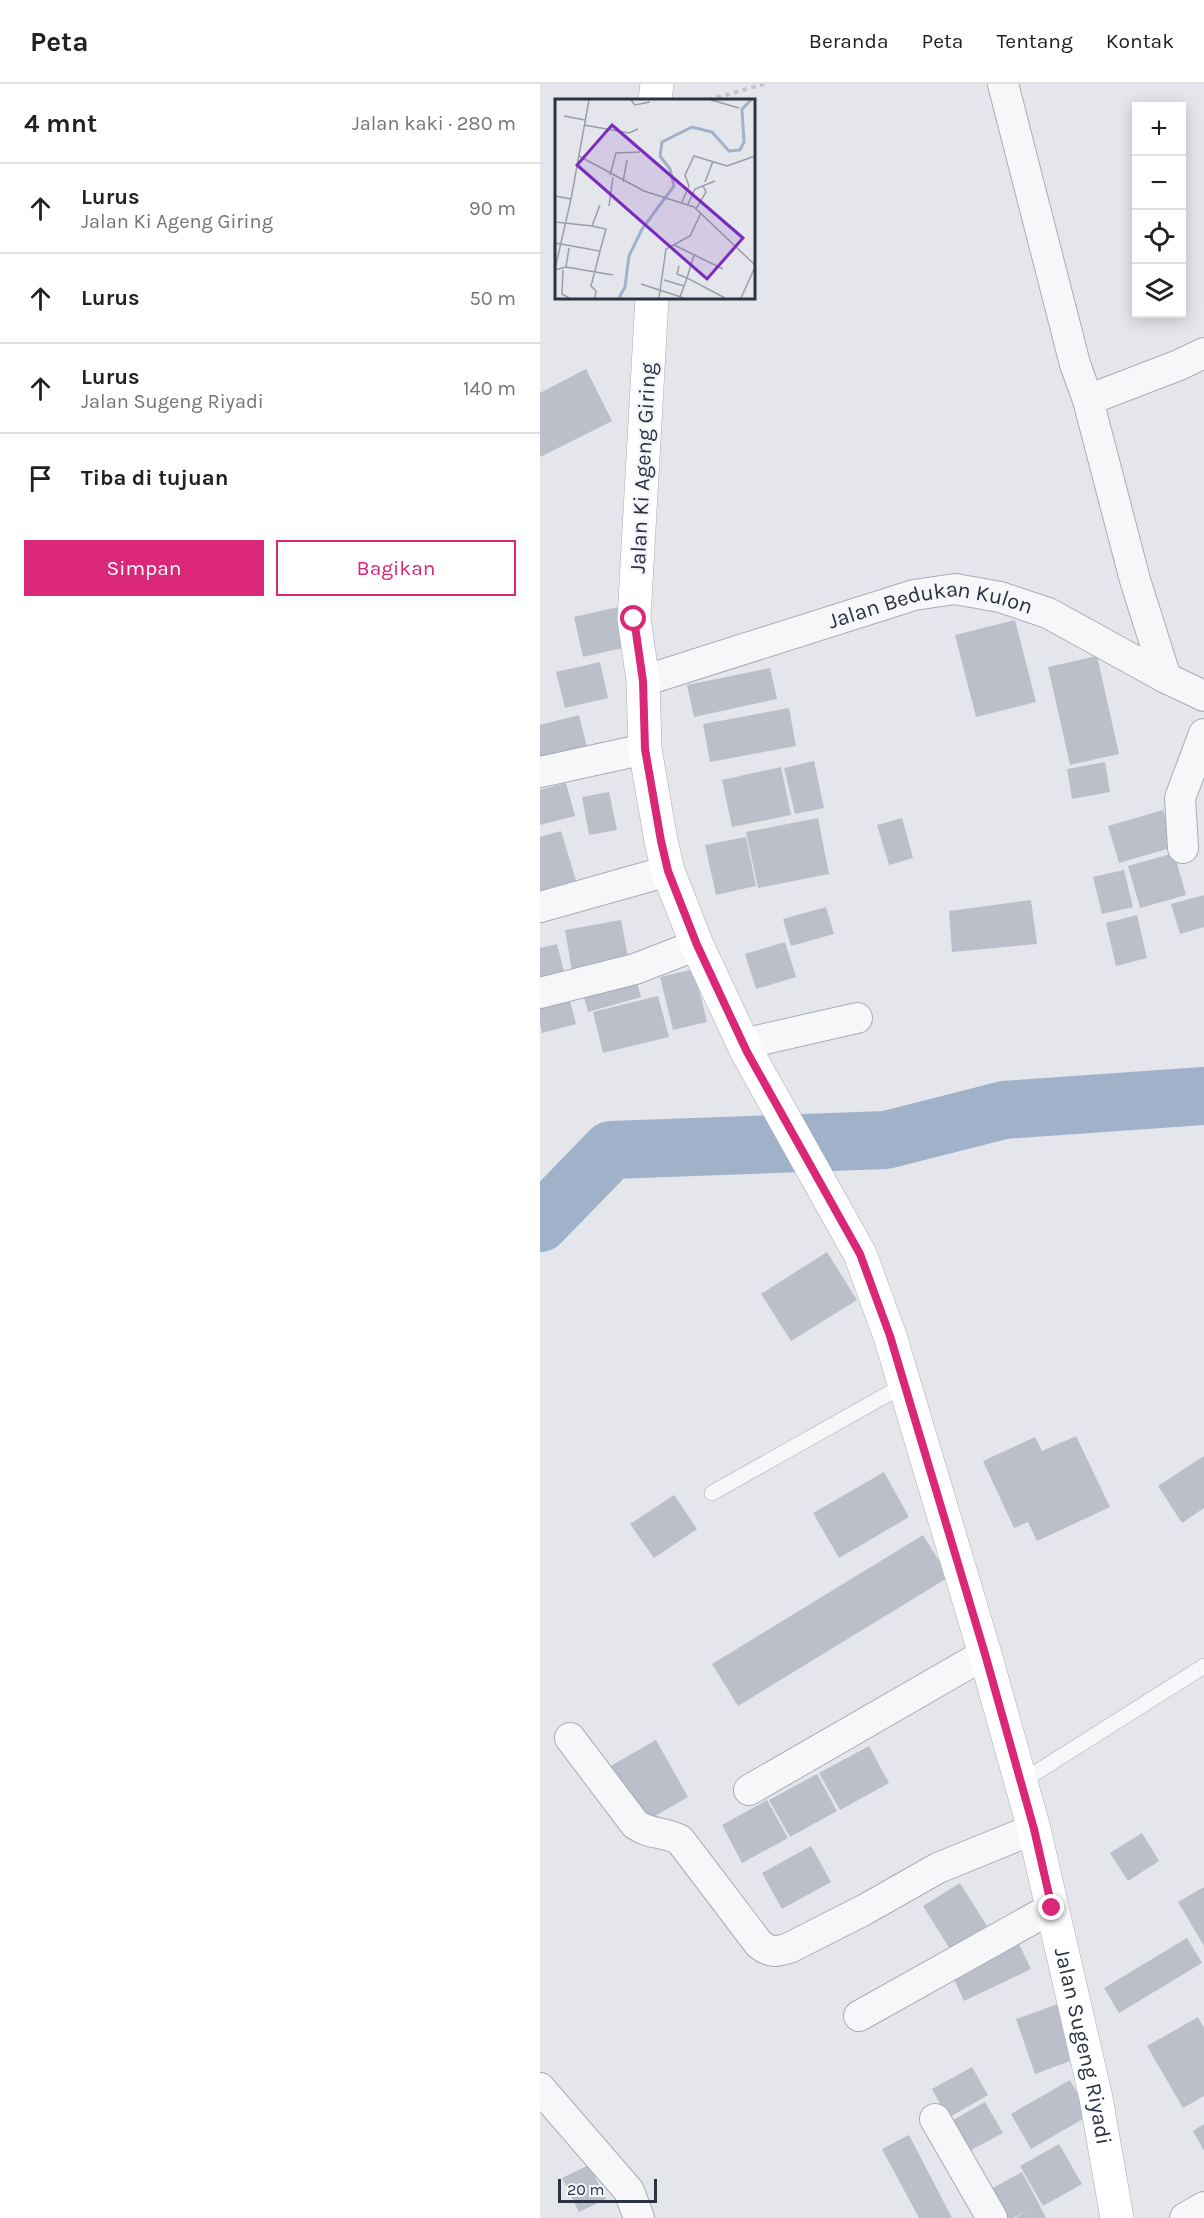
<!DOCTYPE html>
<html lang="id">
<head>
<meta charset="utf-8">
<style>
	:root { --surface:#fff; --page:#f2f2f2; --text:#202124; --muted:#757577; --line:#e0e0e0; --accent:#db2777 }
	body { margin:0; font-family:Karla,sans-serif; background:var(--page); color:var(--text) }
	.controls { position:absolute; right:18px; top:18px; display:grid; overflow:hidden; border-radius:0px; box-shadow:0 3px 15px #0003 }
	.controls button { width:54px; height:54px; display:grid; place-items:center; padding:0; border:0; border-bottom:2px solid var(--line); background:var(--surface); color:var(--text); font:30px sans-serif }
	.scale { position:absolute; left:18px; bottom:15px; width:99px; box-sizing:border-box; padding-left:6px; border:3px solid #2b3244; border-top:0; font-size:16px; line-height:21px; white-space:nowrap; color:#2b3244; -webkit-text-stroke:4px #f4f5f9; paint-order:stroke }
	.stop { position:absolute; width:18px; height:18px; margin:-14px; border:4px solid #db2777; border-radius:50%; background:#fff }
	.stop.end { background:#db2777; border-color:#fff; box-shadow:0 2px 6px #0008 }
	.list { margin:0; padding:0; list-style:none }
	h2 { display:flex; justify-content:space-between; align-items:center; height:78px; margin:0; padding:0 24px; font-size:26px }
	h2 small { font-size:20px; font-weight:400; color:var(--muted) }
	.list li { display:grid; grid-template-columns:39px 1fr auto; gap:18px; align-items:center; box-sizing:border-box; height:90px; padding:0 24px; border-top:2px solid var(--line) }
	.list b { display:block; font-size:22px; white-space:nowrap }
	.list p { margin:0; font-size:20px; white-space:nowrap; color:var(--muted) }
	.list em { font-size:20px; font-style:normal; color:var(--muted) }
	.actions { display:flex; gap:12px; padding:18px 24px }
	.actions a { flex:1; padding:14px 0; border:2px solid var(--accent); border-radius:0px; text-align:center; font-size:21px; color:var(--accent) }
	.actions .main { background:var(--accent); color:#fff }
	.icon { flex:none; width:33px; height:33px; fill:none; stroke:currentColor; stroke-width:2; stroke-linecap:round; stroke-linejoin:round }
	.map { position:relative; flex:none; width:664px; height:2134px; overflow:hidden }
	header { display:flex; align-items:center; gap:36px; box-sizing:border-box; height:84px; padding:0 30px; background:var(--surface); border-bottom:2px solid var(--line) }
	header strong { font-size:28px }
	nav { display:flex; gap:33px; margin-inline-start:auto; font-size:21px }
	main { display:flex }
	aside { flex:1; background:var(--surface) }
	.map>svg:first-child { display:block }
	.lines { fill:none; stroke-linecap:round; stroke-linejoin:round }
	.river { stroke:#a0b1ca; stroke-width:58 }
	.building { fill:#bbbfc9 }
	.lane-casing { stroke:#a9acb6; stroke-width:16 }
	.street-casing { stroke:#a9acb6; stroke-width:32 }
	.secondary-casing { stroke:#a9acb6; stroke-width:34 }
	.path { stroke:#c2c4cb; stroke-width:4; stroke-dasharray:4.5 4.5; stroke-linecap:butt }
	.lane { stroke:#f7f7fa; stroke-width:15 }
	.street { stroke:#f7f7fa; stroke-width:30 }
	.secondary { stroke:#fff; stroke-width:33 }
	.route { stroke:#db2777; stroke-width:8 }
	.labels { text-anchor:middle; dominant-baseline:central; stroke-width:4.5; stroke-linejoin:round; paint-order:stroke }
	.street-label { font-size:22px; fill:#2b3244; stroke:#f4f5f9 }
	.inset-river { fill:none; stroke:#a0b1ca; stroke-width:3 }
	.inset-road { fill:none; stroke:#9a9ea8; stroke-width:1.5 }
	.view { fill:#7b2cbf; fill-opacity:0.15; stroke:#7b2cbf; stroke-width:3 }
	.inset-edge { fill:none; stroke:#2b3244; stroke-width:3 }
</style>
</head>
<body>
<header>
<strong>Peta</strong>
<nav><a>Beranda</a><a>Peta</a><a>Tentang</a><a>Kontak</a></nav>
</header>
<main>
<aside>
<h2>4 mnt<small>Jalan kaki · 280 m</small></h2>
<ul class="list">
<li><svg class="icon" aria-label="ahead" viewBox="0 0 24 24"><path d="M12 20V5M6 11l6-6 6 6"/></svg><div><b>Lurus</b><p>Jalan Ki Ageng Giring</p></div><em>90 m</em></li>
<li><svg class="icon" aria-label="ahead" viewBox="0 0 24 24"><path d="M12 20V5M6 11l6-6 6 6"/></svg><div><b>Lurus</b></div><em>50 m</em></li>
<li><svg class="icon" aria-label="ahead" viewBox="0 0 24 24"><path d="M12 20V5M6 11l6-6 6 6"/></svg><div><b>Lurus</b><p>Jalan Sugeng Riyadi</p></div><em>140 m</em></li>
<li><svg class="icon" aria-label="arrive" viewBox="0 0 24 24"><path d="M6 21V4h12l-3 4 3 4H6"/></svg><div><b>Tiba di tujuan</b></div></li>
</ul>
<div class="actions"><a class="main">Simpan</a><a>Bagikan</a></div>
</aside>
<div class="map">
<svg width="664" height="2134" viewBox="0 0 664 2134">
	<rect width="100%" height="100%" fill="#e4e6eb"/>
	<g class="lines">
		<polyline class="river" points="0,1139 71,1066 346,1056 464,1026 664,1012"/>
	</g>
	<g class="building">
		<polygon points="46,285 72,337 0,373 0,309"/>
		<polygon points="78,523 87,563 43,573 34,533"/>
		<polygon points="475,536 496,618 436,633 415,551"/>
		<polygon points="557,572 579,670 530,681 508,583"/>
		<polygon points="60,578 68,614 25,624 16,588"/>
		<polygon points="230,584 237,615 154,633 147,601"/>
		<polygon points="249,624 256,662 170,678 163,640"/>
		<polygon points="39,631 48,667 0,678 0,641"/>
		<polygon points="274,677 284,724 255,730 244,684"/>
		<polygon points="565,678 570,708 532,715 527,685"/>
		<polygon points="241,683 251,731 192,743 182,696"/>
		<polygon points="26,699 35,732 0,741 0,706"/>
		<polygon points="69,708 77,746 49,751 42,713"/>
		<polygon points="623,726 634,763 579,779 568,742"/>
		<polygon points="278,734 289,790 218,804 206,748"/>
		<polygon points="362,734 373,774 349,781 337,741"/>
		<polygon points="21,747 38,803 0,814 0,753"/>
		<polygon points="206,753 216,802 176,811 165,761"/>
		<polygon points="634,769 646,811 600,824 588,782"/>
		<polygon points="584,786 593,823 562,830 553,793"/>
		<polygon points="664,811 664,843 640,850 631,820"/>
		<polygon points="491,816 497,860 412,868 409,827"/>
		<polygon points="286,823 294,850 251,862 243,835"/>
		<polygon points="597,831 607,874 576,882 566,839"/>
		<polygon points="81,836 90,883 33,893 25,846"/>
		<polygon points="245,858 256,893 216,905 205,870"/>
		<polygon points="17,860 27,899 0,905 0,864"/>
		<polygon points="154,885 167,938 133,946 120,893"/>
		<polygon points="94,887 101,913 48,928 41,902"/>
		<polygon points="27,906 36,940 2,949 0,940 0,912"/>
		<polygon points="118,912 129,953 63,969 53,928"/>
		<polygon points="287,1168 317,1216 251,1257 221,1210"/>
		<polygon points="536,1352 570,1423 497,1457 488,1438 474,1444 443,1377 495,1353 502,1367"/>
		<polygon points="664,1372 664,1424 642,1439 618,1402"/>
		<polygon points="344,1388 369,1433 299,1474 273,1429"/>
		<polygon points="134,1411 157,1445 114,1474 90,1440"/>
		<polygon points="383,1451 409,1493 198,1622 172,1580"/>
		<polygon points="116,1656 148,1713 101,1740 69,1683"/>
		<polygon points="329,1662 349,1699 300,1726 279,1689"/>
		<polygon points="277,1690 297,1727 250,1753 229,1716"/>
		<polygon points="227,1716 248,1754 202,1779 182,1741"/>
		<polygon points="602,1749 619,1777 588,1797 570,1769"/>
		<polygon points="271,1762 291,1798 242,1825 222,1789"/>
		<polygon points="420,1799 447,1842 410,1865 383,1822"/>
		<polygon points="664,1803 664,1862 638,1818"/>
		<polygon points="476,1854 491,1885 424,1917 410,1887"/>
		<polygon points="647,1854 662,1879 579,1929 564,1904"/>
		<polygon points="524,1918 544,1972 495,1990 476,1935"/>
		<polygon points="658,1933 664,1944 664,2012 643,2024 607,1962"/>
		<polygon points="432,1983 448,2011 408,2034 392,2005"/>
		<polygon points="530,1996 550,2031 491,2065 471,2030"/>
		<polygon points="445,2018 463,2049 431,2066 413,2036"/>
		<polygon points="664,2040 664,2067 653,2047"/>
		<polygon points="369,2051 412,2134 379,2134 342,2065"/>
		<polygon points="519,2060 542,2100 503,2122 480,2082"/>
		<polygon points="49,2081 66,2115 39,2128 22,2094"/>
		<polygon points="482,2088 499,2120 506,2134 475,2134 489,2125 473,2134 465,2134 449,2106"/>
	</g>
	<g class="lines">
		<defs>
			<g id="lane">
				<polyline points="172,1409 364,1301"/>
				<polyline points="481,1698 664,1582"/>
			</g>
			<g id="street">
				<polyline points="463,0 535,280 548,316 595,496 626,594"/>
				<polyline points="548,316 639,281 664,269"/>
				<path id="s1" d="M103,597l271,-86 41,-6 45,8 48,16 118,65 38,18"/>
				<polyline points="0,688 105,665"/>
				<polyline points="643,764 640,714 664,650"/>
				<polyline points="0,823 128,787"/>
				<polyline points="0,909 95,885 157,861"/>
				<polyline points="203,960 317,934"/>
				<path d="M30,1654l65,86c15,11 28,7 45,16l79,104c11,9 17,8 30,4l75,-38 74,-42 96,-39"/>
				<polyline points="209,1706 445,1570"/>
				<polyline points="319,1932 512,1824"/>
				<polyline points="0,2004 89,2107 99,2134"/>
				<polyline points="395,2035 452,2134"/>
				<polyline points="645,2134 664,2123"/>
			</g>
			<g id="secondary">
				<polyline points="115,16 117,0"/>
				<path id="s2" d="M112,213l-18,322 9,62 2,68 16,92 7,30 29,74 50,107 113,202 30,82 95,318 49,175 62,269 21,120"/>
			</g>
		</defs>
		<use href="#lane" class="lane-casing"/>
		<use href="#street" class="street-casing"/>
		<use href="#secondary" class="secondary-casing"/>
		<polyline class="path" points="168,16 224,0"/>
		<use href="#lane" class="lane"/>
		<use href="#street" class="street"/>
		<use href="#secondary" class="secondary"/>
	</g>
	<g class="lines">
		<polyline class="route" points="94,535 103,597 105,665 121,757 128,787 157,861 207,968 320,1170 350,1252 445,1570 494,1745 512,1824"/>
	</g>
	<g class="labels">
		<g class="street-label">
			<text transform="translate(103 384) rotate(-87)">Jalan Ki Ageng Giring</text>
			<text stroke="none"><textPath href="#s1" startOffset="300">Jalan Bedukan Kulon</textPath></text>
			<text stroke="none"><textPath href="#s2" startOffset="1830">Jalan Sugeng Riyadi</textPath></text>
		</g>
	</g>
	<g transform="translate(15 15)">
		<rect width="200" height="200" fill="#e4e6eb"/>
		<path class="inset-river" d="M64,199l6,-11 4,-31 13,-27 32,-43 -4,-17 -10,-13 2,-14 30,-15 20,5 17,19 11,-1 4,-8 -2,-33 9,-9"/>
		<path class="inset-road" d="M76,1l4,5 15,-3M156,1l28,8M9,17l21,4M29,26l45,8 9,-4M24,57l65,35 50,16 61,58M55,76l6,-22 24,-1M68,83l4,-22M150,83l8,-21M0,97l16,3 18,-99M127,103l7,-16 -4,-11 9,-19 33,10 28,-10M133,105l7,-15 20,-8M54,107l4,-29M141,110l10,-17 -3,-6M0,123l37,4 8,-21M37,127l14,3 -6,22M0,144l45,8 -9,35 5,5 -1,7M119,146l49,24M139,156l-7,23 38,20M124,167l-2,8 10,4M11,168l3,-19M0,170l16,-70M0,171l11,-3 47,8M8,171l-1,24 7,4M109,181l20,6M86,185l43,14M125,198l7,-19M104,199l7,-49 24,-13 11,-23M186,199l14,-31"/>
		<path class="view" d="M57,26l131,113 -36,41 -130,-114z"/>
		<rect width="200" height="200" class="inset-edge"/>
	</g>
</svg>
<div class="controls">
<button>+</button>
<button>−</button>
<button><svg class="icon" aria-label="locate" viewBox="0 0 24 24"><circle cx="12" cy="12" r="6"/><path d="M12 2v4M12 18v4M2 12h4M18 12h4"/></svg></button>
<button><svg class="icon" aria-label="layers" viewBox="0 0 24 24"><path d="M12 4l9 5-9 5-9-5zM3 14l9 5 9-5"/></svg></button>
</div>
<div class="scale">20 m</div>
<div class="stop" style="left:94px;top:535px"></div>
<div class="stop end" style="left:512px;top:1824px"></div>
</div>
</main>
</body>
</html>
